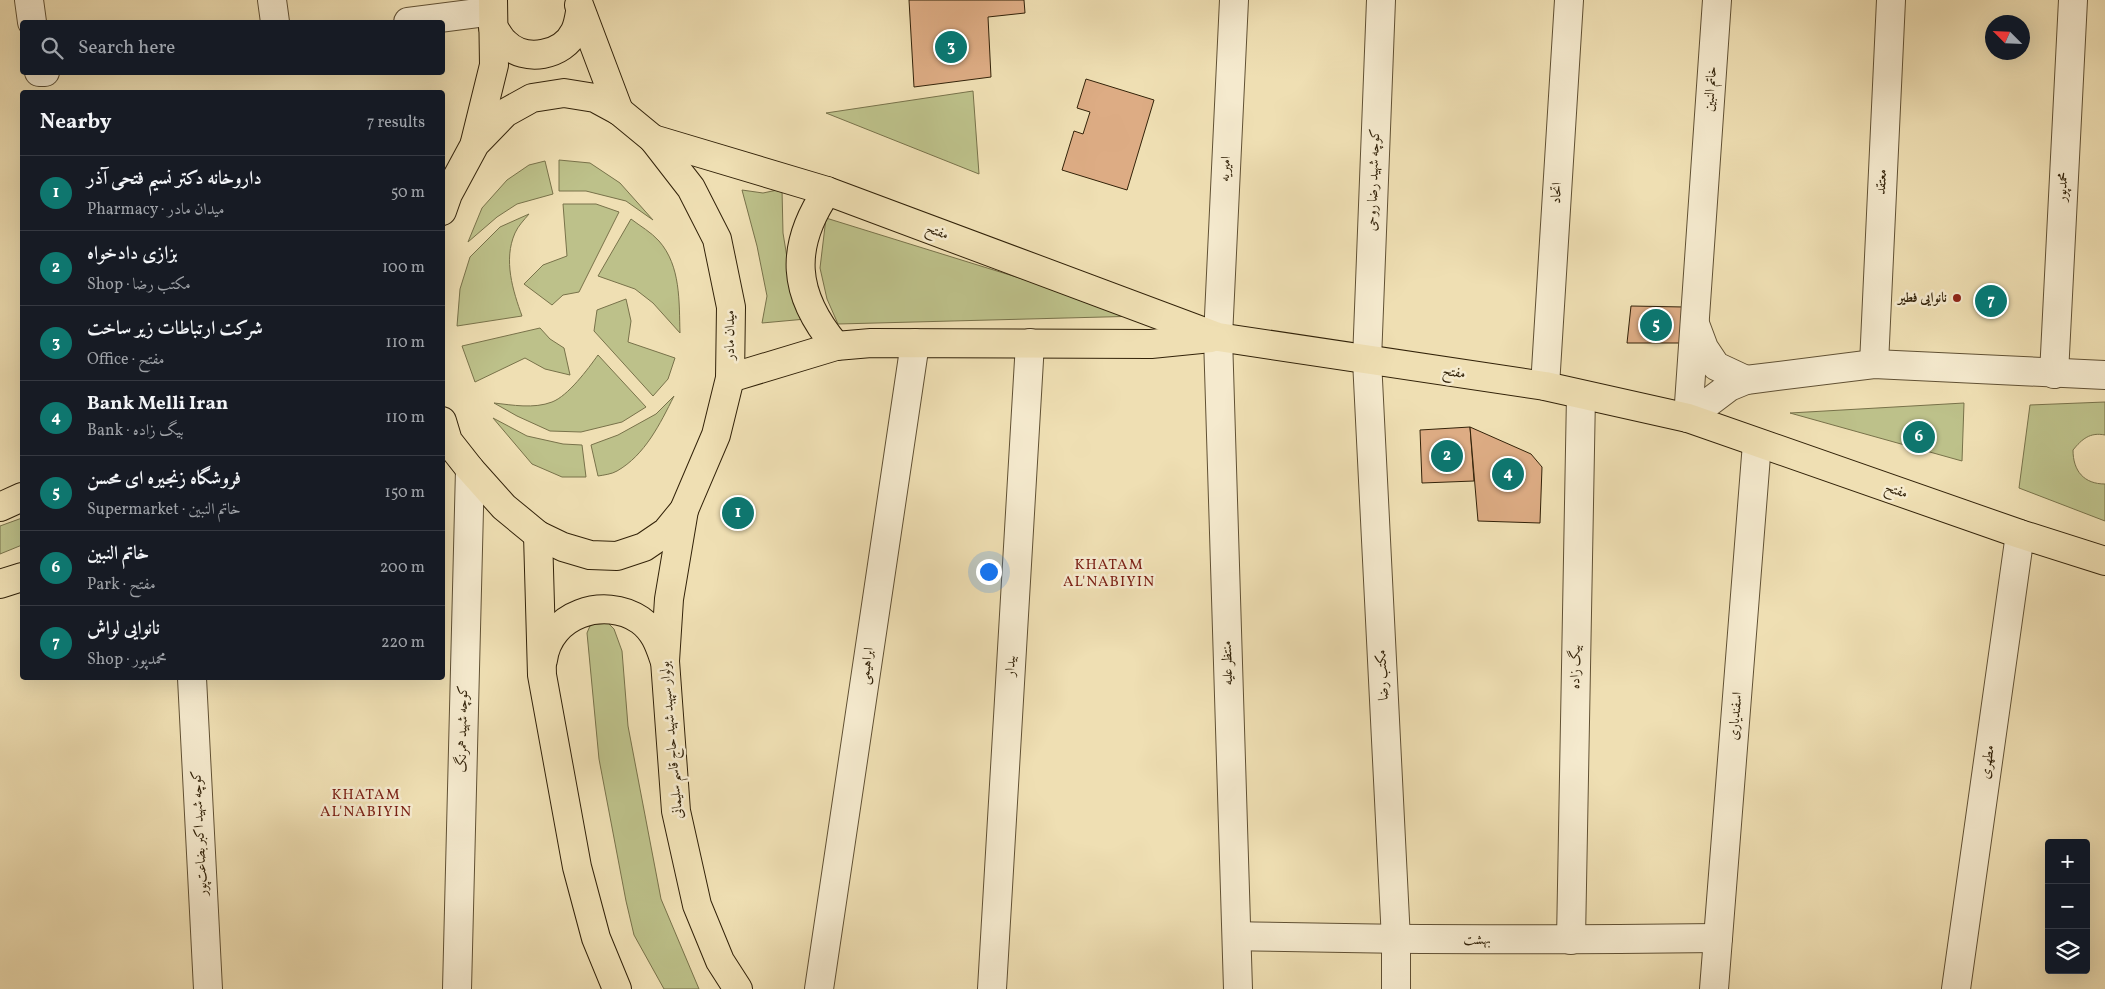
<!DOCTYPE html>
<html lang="en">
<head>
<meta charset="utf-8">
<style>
	:root { --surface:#171b24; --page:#242831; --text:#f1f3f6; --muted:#9ea1a6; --line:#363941; --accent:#0f766e }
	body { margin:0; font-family:Vollkorn,Amiri,serif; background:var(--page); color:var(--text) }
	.controls { position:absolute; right:15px; bottom:15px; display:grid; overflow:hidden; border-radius:5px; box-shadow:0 5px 20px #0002 }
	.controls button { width:45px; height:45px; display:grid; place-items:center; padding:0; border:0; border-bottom:1px solid var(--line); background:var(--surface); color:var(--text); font:25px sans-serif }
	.compass { position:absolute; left:1985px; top:15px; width:45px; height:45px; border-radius:50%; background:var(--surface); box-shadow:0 5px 20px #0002; rotate:294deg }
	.you { position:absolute; left:988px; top:571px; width:18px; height:18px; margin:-12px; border:4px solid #fff; border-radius:50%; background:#1a73e8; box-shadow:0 0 0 8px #1a73e833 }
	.badge { display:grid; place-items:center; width:32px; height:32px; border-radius:50%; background:var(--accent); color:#fff; font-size:16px; font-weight:700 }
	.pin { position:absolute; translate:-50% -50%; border:2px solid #fff; box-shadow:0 1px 5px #0006 }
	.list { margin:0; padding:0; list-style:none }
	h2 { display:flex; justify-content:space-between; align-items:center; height:65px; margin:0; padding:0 20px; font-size:21px }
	h2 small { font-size:16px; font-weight:400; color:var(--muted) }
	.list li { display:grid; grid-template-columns:32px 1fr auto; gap:15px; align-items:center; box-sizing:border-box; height:75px; padding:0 20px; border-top:1px solid var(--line) }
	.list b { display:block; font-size:19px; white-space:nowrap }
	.list p { margin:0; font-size:16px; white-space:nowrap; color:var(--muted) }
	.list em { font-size:16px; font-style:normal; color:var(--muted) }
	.icon { flex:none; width:28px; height:28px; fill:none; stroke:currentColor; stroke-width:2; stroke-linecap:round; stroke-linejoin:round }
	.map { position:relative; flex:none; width:2105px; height:989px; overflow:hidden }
	.search { position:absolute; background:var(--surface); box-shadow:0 5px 20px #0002; left:20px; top:20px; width:425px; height:55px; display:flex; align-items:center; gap:12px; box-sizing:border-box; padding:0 18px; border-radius:5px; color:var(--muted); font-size:19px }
	.panel { position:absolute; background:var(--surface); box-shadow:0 5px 20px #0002; left:20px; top:90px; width:425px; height:590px; border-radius:5px }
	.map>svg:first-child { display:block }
	.green { fill:#bdc18a; stroke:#78724a }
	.building { fill:#ddac84; stroke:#322209 }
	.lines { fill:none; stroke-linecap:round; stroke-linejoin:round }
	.minor-casing { stroke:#615134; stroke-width:30 }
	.major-casing { stroke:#322209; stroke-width:30 }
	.minor { stroke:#f5eace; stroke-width:28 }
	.major { stroke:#efdfb3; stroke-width:28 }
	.poi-dot { fill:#8f2418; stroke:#f5eace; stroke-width:2 }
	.labels { text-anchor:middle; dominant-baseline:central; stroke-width:5; stroke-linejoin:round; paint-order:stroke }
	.street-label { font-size:14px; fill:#322209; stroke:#f5eace }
	.poi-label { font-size:14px; font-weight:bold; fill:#322209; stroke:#f5eace; text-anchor:end }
	.neighbourhood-label { font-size:15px; letter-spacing:1px; fill:#7a1f14; stroke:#f5eace }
</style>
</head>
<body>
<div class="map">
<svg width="2105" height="989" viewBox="0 0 2105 989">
	<rect width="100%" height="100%" fill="#efdfb3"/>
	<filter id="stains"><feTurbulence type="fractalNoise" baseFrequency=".004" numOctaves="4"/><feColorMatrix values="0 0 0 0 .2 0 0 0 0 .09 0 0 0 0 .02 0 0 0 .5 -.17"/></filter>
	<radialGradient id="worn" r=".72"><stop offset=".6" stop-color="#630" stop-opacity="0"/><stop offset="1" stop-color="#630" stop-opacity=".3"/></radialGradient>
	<g class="green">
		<polygon points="973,91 979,174 826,113"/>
		<polygon points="559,160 590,163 620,183 653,220 626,201 586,191 559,191"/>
		<polygon points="545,161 553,194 517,204 497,217 468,242 482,208 507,180 529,165"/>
		<polygon points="782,189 783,233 792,288 806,319 762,323 767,296 757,246 742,190 763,193"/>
		<polygon points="563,204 596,204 619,212 579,292 563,295 552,305 524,284 543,265 567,256"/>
		<path d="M529,214c-5,6 -11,12 -14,19 -12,27 -2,58 7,83l-65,10 3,-37 10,-32 30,-30z"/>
		<polygon points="826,218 1142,316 838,324 827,299 820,268"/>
		<path d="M631,219c9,7 20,13 28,22 22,25 20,61 21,92l-27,-30 -18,-14 -37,-13z"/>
		<polygon points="626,299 631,321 628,342 675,358 668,379 653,396 594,331 597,310"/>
		<polygon points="540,328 550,339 564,348 570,375 545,369 525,358 475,382 462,346"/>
		<path d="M598,355l48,52 -24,15 -41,10 -31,-1 -33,-15 -23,-13c18,2 40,6 58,-1 16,-6 36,-33 46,-47z"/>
		<path d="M674,396c-14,28 -29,59 -57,75 -5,3 -13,4 -19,5l-7,-31 27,-10 38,-21z"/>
		<path d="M2105,402v33c-15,-3 -23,4 -32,15 0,21 11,34 32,34v37l-86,-33 11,-83z"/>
		<polygon points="1964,403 1962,461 1790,413"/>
		<polygon points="493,418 527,436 563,444 582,445 586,477 562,477 532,464"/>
		<polygon points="22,518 22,545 0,554 0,526"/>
		<polygon points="592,621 606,621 614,629 622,651 628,726 661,899 699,989 664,989 634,935 626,901 599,759 587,633"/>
	</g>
	<g class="building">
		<polygon points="909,0 1024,0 1025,13 988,17 991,77 914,87"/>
		<polygon points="1086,79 1154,100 1127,190 1062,170 1074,131 1083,134 1090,112 1077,108"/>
		<polygon points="1631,306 1684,307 1682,343 1627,343"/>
		<polygon points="1470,427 1474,481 1422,483 1420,430"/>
		<polygon points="1470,427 1531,454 1542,467 1540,523 1478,521"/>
	</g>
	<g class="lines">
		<defs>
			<g id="minor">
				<polyline points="29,0 32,22"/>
				<polyline points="272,0 275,22"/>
				<polyline points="1234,0 1218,337 1238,989"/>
				<polyline points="1381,0 1367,360 1396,940 1396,989"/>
				<polyline points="408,22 493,11"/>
				<polyline points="39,72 45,72"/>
				<polyline points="1695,324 1704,348 1716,366 1746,380"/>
				<polyline points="1874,364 1891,0"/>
				<polyline points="2054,374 2073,0"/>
				<polyline points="1545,386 1569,0"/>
				<polyline points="1688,418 1729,387 1746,380 1874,364 2105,375"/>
				<polyline points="1688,418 1717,0"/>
				<polyline points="192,678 208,989"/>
				<path d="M1237,936c160,4 320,4 481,2"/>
				<polyline points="1571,940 1581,395"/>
				<polyline points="457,989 470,469"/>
				<polyline points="819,989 915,343"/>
				<polyline points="992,989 1030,343"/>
				<polyline points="1714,989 1757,443"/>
				<polyline points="1956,989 2020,534"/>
			</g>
			<g id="major">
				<polyline points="579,5 619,111"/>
				<path d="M493,27c4,5 7,12 12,16 20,20 58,13 70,-12 3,-6 4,-13 5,-19"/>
				<polyline points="653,139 827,191 1218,337 1545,386 1688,418 2020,534 2105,561"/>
				<polyline points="475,142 494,65 493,0"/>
				<path d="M827,191c-38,56 -35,103 9,155"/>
				<polyline points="442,211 448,194 475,144 505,113 532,98 564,93 595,98 619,111 653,139 691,188 717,239 731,307 730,378 716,435 684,510 666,532 644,547 617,556 590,555 563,547 538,535 504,507 470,469 448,441 442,421"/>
				<polyline points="730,378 836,346 871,343 1151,344 1211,338"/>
				<polyline points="0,507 22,497"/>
				<polyline points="684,510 669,599 665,661 676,811 697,905 720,961 738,989"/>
				<polyline points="538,535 542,675 577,867 596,938 617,989"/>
				<polyline points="0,584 22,577"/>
				<path d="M543,660c6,-46 61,-64 97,-40 14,10 19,24 24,39"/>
			</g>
		</defs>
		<use href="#minor" class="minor-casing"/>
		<use href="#major" class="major-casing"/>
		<use href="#minor" class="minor"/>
		<use href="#major" class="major"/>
	</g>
	<circle class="poi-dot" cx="1957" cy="298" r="5"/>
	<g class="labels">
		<g class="street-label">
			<text transform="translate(1711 89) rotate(-86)">خاتم النبین</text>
			<text transform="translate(1226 169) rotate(-87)">امیریه</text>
			<text transform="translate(1374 180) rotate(-88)">کوچه شهید رضا روحی</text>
			<text transform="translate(1882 182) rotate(-87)">معتقد</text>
			<text transform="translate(2063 187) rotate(-87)">محمدپور</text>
			<text transform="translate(1557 193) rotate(-87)">اتحاد</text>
			<text transform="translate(937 232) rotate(21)">مفتح</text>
			<text transform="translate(730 335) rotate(-90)">میدان مادر</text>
			<text transform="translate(1454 373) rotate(8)">مفتح</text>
			<text transform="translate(1896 491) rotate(19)">مفتح</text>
			<text transform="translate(1228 663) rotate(-92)">منتظر علیه</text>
			<text transform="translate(867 666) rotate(-82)">ابراهیمی</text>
			<text transform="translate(1011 666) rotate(-87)">بیدار</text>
			<text transform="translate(1576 667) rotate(-89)">بیگ زاده</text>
			<text transform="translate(1383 675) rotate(-93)">مکتب رضا</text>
			<text transform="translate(1736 716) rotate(-85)">اسفندیاری</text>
			<text transform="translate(463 729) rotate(-89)">کوچه شهید همرنگ</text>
			<text transform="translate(672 740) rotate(-95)">بولوار سپهبد شهید حاج قاسم سلیمانی</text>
			<text transform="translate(1988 762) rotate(-82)">مطهری</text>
			<text transform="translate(200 833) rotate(-93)">کوچه شهید اکبر بضاعت‌پور</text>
			<text x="1477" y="940">بهشت</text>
		</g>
		<g class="poi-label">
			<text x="1947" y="298">نانوایی فطیر</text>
		</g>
		<g class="neighbourhood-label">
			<text x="1109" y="565">KHATAM<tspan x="1109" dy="17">AL'NABIYIN</tspan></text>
			<text x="366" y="795">KHATAM<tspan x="366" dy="17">AL'NABIYIN</tspan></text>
		</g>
	</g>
	<rect width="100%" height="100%" filter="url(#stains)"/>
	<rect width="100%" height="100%" fill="url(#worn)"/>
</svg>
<div class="controls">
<button>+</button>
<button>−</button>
<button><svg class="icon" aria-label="layers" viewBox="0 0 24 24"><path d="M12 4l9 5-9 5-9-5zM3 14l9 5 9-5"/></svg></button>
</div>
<svg class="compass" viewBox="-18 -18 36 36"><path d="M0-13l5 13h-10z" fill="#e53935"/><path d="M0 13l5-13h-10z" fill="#9ea1a6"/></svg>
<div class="you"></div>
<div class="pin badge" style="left:738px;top:513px">1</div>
<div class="pin badge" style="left:1447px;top:456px">2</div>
<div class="pin badge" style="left:951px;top:47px">3</div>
<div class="pin badge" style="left:1508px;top:474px">4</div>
<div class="pin badge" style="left:1656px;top:325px">5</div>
<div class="pin badge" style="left:1919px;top:437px">6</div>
<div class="pin badge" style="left:1991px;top:301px">7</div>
<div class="search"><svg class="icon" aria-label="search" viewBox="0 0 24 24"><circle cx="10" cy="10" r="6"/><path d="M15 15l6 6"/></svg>Search here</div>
<section class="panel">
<h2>Nearby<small>7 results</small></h2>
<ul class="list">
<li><span class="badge">1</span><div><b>داروخانه دکتر نسیم فتحی آذر</b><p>Pharmacy · میدان مادر</p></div><em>50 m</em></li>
<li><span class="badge">2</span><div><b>بزازی دادخواه</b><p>Shop · مکتب رضا</p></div><em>100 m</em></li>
<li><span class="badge">3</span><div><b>شرکت ارتباطات زیر ساخت</b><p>Office · مفتح</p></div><em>110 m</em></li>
<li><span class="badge">4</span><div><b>Bank Melli Iran</b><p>Bank · بیگ زاده</p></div><em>110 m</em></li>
<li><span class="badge">5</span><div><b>فروشگاه زنجیره ای محسن</b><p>Supermarket · خاتم النبین</p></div><em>150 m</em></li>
<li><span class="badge">6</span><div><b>خاتم النبین</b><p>Park · مفتح</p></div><em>200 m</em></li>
<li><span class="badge">7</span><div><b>نانوایی لواش</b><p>Shop · محمدپور</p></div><em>220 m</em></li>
</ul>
</section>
</div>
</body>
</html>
